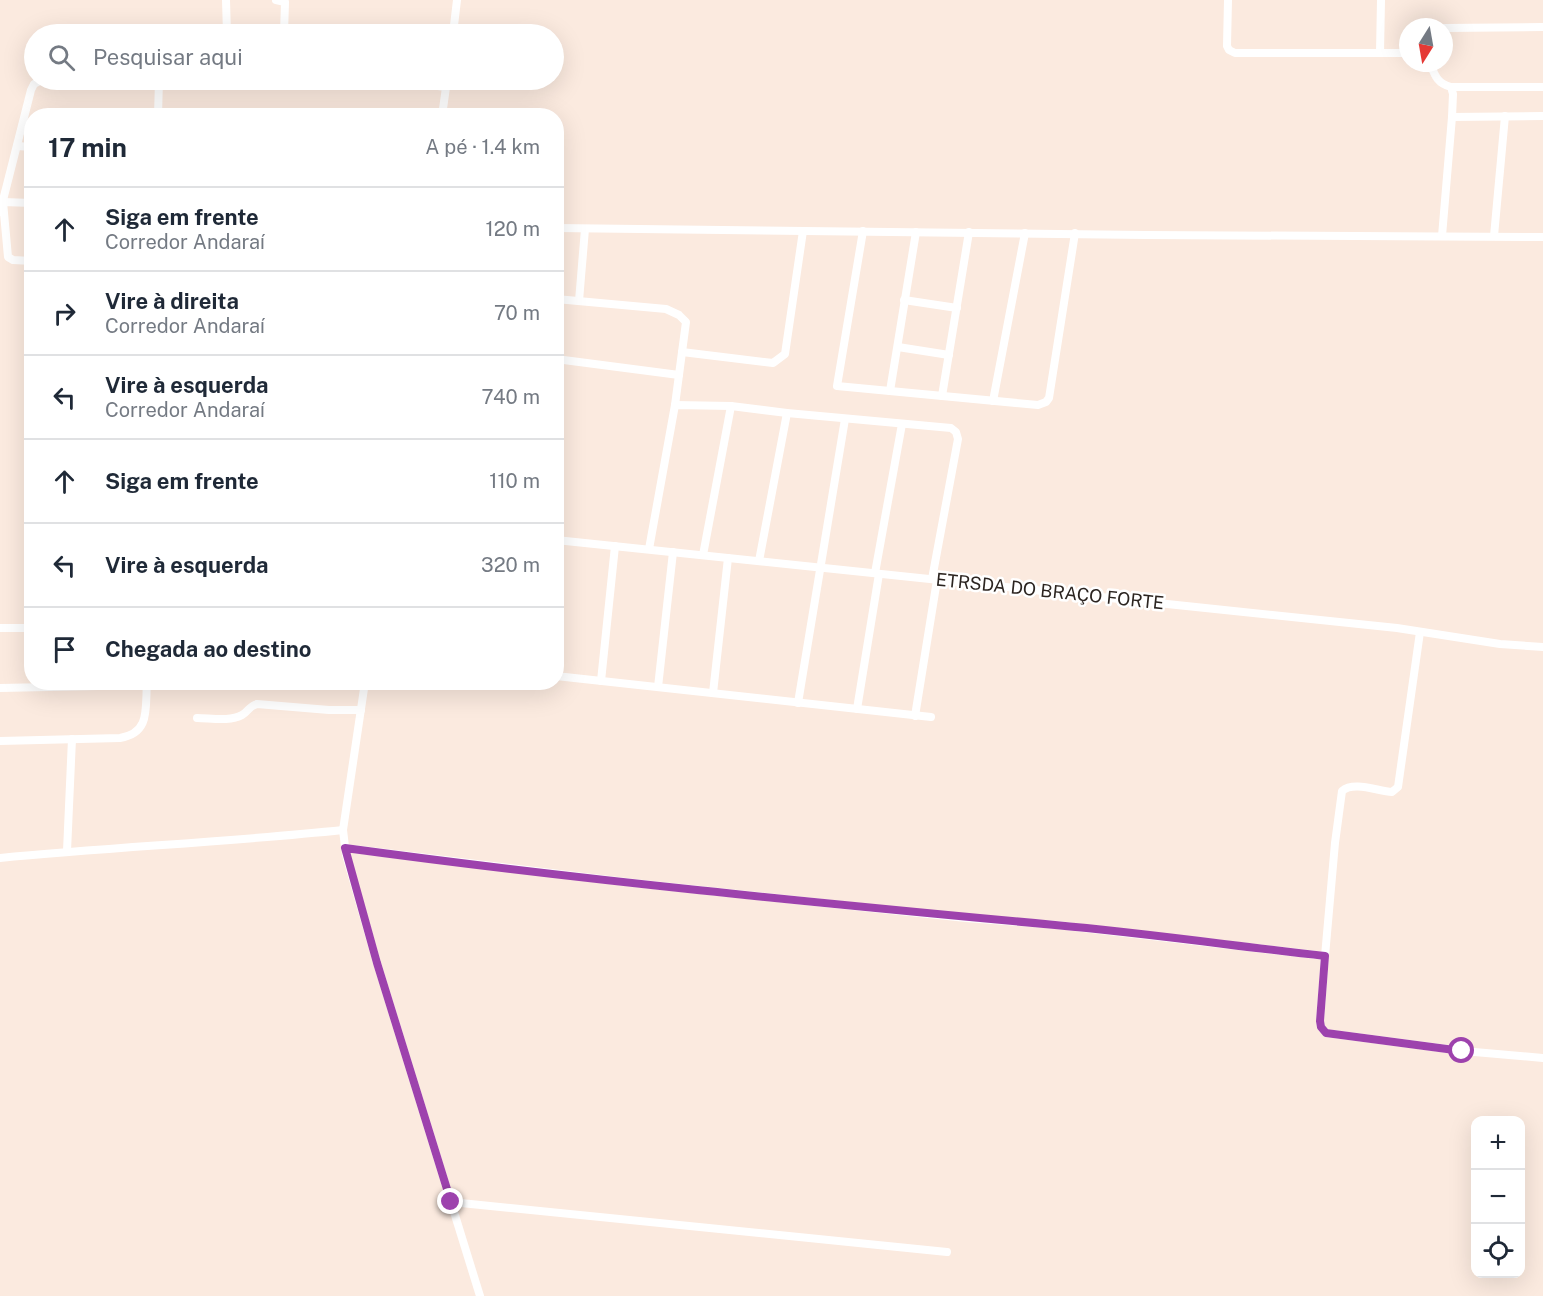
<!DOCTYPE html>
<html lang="pt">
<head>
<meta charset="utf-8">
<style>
	:root { --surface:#fff; --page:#f6f6f7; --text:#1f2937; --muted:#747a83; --line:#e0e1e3 }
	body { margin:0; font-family:"Public Sans",sans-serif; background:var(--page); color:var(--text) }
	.controls { position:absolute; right:18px; bottom:18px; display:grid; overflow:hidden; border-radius:12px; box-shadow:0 6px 24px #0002 }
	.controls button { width:54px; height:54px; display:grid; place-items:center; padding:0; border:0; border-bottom:2px solid var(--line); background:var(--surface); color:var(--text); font:30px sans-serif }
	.compass { position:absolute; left:1399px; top:18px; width:54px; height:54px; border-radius:50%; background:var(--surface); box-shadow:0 6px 24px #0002; rotate:191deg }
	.stop { position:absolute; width:18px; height:18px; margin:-14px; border:4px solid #9d42ad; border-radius:50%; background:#fff }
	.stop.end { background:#9d42ad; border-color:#fff; box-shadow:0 2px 6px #0008 }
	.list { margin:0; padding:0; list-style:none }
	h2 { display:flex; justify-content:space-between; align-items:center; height:78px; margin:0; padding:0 24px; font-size:26px }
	h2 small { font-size:20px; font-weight:400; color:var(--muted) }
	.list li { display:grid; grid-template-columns:39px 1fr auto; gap:18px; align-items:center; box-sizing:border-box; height:84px; padding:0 24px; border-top:2px solid var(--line) }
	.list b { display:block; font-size:22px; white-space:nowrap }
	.list p { margin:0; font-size:20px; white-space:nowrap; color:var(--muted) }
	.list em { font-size:20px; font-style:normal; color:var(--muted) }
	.icon { flex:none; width:33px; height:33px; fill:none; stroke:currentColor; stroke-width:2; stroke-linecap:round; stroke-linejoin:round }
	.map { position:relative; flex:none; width:1543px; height:1296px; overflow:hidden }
	.search { position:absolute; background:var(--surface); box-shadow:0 6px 24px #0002; left:24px; top:24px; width:540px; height:66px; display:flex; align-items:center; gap:15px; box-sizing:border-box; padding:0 21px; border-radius:33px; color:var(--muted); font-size:22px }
	.panel { position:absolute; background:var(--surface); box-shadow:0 6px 24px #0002; left:24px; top:108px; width:540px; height:582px; border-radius:24px }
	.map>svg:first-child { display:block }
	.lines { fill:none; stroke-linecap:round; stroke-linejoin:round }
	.minor { stroke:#fff; stroke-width:8 }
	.route { stroke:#9d42ad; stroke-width:8 }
	.labels { text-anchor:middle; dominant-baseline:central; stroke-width:5; stroke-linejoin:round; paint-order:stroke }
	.street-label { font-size:18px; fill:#2b2420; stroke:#fff }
</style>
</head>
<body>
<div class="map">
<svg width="1543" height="1296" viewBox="0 0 1543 1296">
	<rect width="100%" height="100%" fill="#fbeadf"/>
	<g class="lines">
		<g class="minor">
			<polyline points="226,0 227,34"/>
			<polyline points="276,0 285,2 284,34"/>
			<polyline points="1228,0 1227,46 1229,50 1235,53 1408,53"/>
			<polyline points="1444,28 1543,27"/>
			<polyline points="453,34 457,0"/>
			<polyline points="1380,53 1381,0"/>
			<path d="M1430,63c5,13 7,20 21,24l2,7 -1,23"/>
			<polyline points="387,80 446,87"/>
			<polyline points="1451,87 1543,87"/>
			<polyline points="158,116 159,80"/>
			<polyline points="442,116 447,80"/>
			<polyline points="17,146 32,147"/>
			<polyline points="32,203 3,202 8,257 13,260 32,261"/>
			<polyline points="0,212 31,90 34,84 42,80"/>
			<polyline points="556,228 1146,235 1543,237"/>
			<polyline points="863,231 837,386 1038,405 1046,402 1049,398 1075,233"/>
			<polyline points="1442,236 1452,117 1543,116"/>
			<polyline points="1494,236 1505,116"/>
			<polyline points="556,299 666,309 679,315 686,322 675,405"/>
			<polyline points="904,300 957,308"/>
			<polyline points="579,301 585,229"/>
			<polyline points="898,347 949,355"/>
			<polyline points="682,352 773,363 785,354 803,231"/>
			<polyline points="556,359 679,375"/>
			<polyline points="890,391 916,232"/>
			<polyline points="942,396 969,232"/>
			<polyline points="993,401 1025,233"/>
			<polyline points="556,540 1397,628 1500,644 1543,647"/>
			<polyline points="649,549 675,405 731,406 787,413 951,428 956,432 958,439 932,579"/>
			<polyline points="703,555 731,406"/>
			<polyline points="759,561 787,413"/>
			<polyline points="556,563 559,540"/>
			<polyline points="875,573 902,424"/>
			<polyline points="0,628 32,628"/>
			<polyline points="556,676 931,717"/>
			<polyline points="601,681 615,546"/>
			<polyline points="365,682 343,830 346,855 377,963 480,1296"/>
			<polyline points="658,687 673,552"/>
			<polyline points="0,688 147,685"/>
			<polyline points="713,693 728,558"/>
			<polyline points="798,703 845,419"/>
			<polyline points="857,709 879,574"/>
			<polyline points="915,716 937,580"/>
			<path d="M197,718c13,0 33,4 45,-3 7,-4 7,-9 15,-11l72,6h32"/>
			<path d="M0,741l120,-3c31,-5 25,-30 27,-56"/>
			<polyline points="345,848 634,883 966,918 1057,925 1325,956 1320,1021 1321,1027 1326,1033 1463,1051 1543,1058"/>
			<polyline points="67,851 72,739"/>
			<path d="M0,858c114,-11 229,-16 343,-28"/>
			<path d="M1325,956l10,-113 7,-52c12,-10 35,0 50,1l6,-5 22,-155"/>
			<polyline points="451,1202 947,1252"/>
		</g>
	</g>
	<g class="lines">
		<path class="route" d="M451,1202l-74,-239 -32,-115c236,32 473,55 710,77 90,8 180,21 270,31l-5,65 1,6 5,6 136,18"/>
	</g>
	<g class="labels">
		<g class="street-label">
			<text transform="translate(1050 591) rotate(6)">ETRSDA DO BRAÇO FORTE</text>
		</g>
	</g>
</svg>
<div class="controls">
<button>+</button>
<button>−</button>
<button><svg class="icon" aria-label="locate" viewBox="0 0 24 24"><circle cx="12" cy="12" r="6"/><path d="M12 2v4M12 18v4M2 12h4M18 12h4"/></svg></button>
</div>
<svg class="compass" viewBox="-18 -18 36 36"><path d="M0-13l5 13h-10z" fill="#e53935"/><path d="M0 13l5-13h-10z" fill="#747a83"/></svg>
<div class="stop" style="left:1462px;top:1051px"></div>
<div class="stop end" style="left:451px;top:1202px"></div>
<div class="search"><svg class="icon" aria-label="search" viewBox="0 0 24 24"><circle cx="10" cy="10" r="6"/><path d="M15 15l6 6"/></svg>Pesquisar aqui</div>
<section class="panel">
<h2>17 min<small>A pé · 1.4 km</small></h2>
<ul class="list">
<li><svg class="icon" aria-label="ahead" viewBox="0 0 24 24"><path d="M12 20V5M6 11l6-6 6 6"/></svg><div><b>Siga em frente</b><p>Corredor Andaraí</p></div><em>120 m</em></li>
<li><svg class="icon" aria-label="right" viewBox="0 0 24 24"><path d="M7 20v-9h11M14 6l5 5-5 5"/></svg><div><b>Vire à direita</b><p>Corredor Andaraí</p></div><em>70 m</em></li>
<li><svg class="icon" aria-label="left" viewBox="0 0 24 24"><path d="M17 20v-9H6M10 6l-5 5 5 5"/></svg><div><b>Vire à esquerda</b><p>Corredor Andaraí</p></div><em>740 m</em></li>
<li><svg class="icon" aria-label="ahead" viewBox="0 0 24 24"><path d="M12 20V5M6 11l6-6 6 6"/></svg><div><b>Siga em frente</b></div><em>110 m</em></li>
<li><svg class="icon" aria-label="left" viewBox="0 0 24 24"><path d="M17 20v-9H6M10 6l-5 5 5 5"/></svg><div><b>Vire à esquerda</b></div><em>320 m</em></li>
<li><svg class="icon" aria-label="arrive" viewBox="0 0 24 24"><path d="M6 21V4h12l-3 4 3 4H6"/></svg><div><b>Chegada ao destino</b></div></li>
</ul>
</section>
</div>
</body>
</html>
